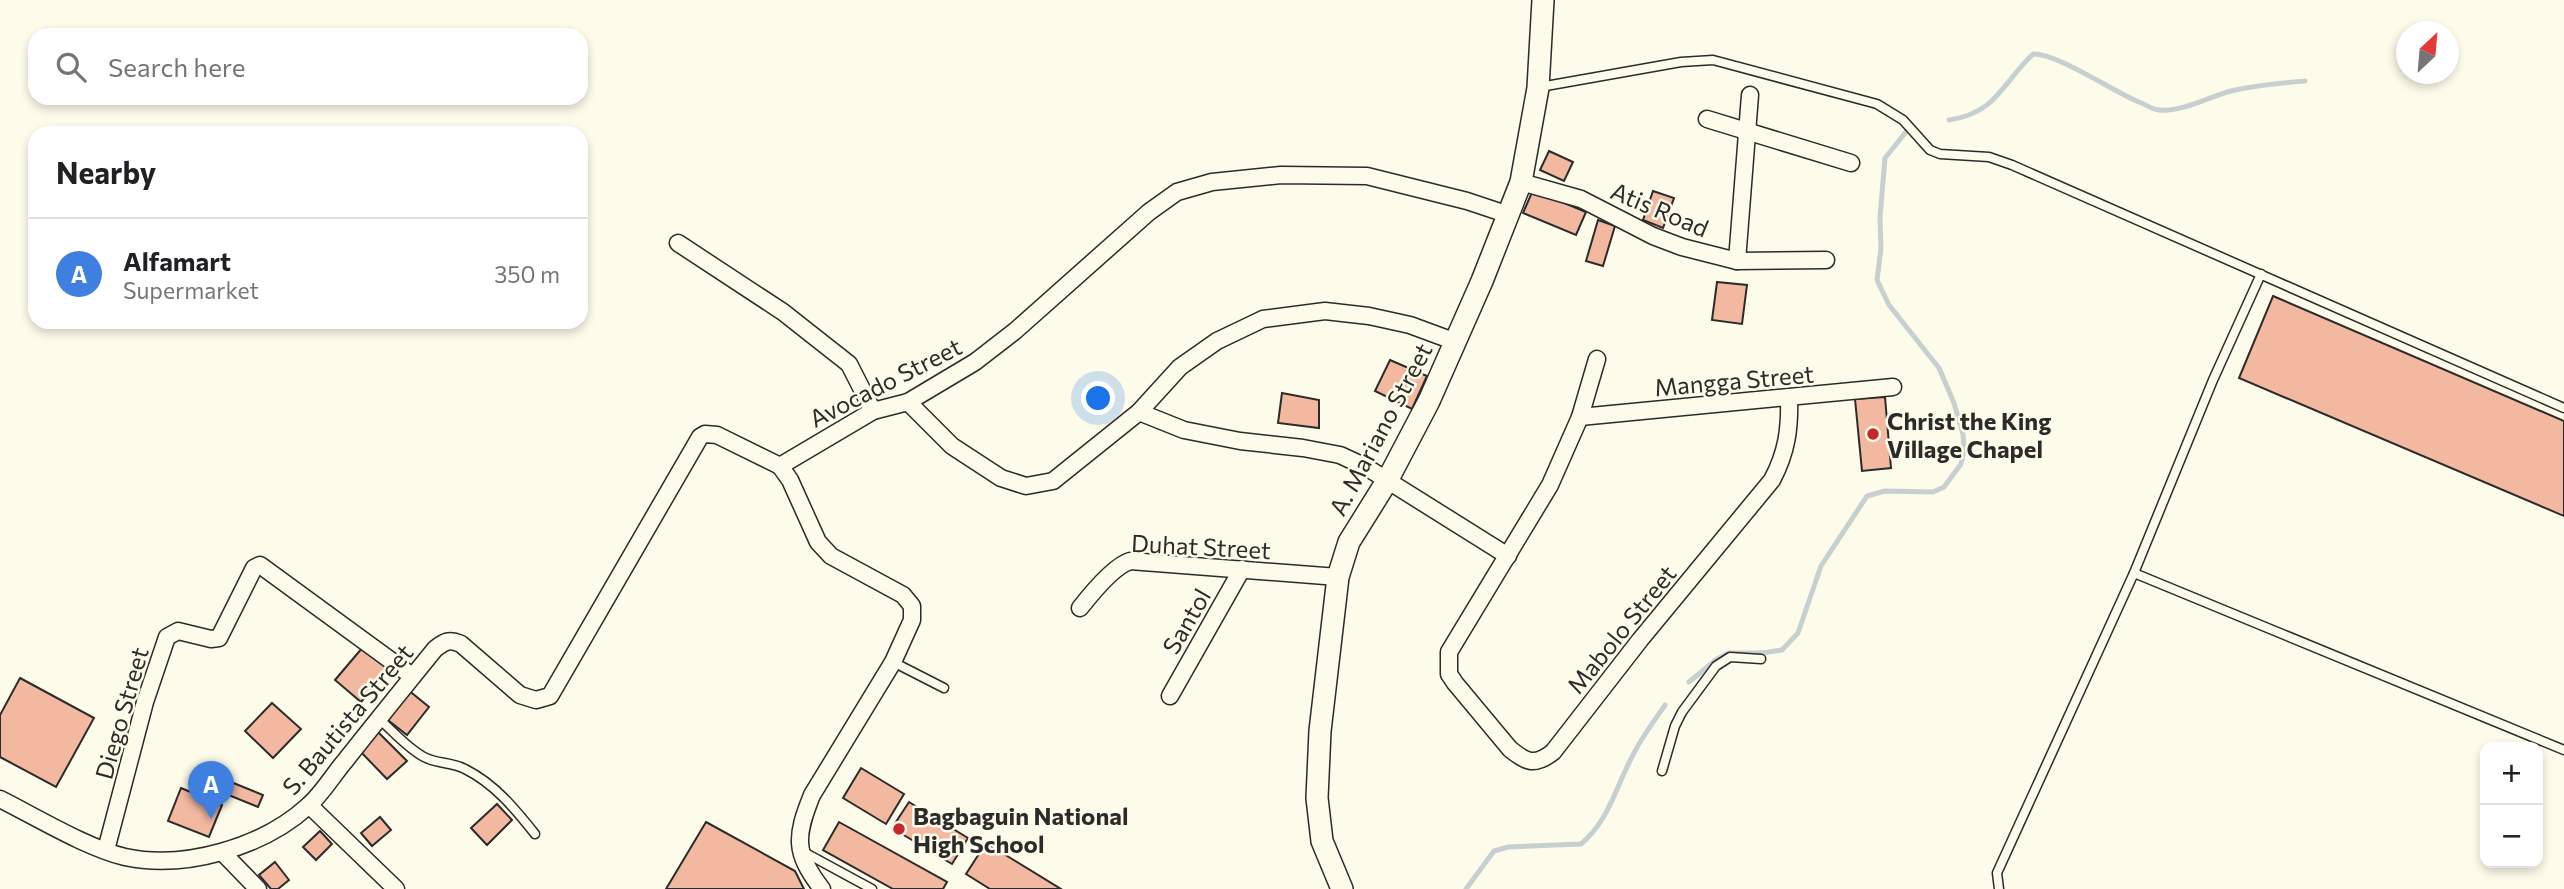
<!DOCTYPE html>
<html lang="en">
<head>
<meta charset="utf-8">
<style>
	:root { --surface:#fff; --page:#f6f6f6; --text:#202124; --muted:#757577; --line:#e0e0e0; --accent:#b45309 }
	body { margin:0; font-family:Commissioner,sans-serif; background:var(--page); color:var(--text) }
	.controls { position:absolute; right:21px; bottom:21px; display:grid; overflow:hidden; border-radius:14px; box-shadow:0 4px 10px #0003 }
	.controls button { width:63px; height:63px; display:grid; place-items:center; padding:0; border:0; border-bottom:2px solid var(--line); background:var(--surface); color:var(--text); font:35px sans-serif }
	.compass { position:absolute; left:2396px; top:21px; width:63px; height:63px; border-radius:50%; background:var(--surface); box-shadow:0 4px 10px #0003; rotate:26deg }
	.you { position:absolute; left:1099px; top:399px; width:24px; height:24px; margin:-18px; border:5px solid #fff; border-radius:50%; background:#1a73e8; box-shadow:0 0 0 10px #1a73e833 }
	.badge { display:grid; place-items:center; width:46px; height:46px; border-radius:50%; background:var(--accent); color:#fff; font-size:23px; font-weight:700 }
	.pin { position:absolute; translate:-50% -58px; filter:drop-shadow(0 2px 4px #0008) }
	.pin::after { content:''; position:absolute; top:37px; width:24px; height:21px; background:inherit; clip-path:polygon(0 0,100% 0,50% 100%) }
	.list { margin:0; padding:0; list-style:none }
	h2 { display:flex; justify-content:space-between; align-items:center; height:91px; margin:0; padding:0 28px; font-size:30px }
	h2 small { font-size:23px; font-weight:400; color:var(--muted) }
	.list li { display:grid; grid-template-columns:46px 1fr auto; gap:21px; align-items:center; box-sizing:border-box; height:112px; padding:0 28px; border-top:2px solid var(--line) }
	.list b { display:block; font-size:26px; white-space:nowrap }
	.list p { margin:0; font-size:23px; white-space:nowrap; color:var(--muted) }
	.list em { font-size:23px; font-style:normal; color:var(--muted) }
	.icon { flex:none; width:38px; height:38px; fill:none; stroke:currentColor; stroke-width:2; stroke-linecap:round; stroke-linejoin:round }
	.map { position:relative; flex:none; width:2564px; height:889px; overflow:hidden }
	.search { position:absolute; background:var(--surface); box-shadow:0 4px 10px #0003; left:28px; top:28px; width:560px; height:77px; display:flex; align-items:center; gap:18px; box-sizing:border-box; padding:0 24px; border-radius:21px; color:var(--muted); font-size:26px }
	.panel { position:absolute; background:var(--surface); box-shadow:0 4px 10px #0003; left:28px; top:126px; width:560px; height:203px; border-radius:21px }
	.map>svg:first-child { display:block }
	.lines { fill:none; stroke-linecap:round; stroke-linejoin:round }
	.stream { stroke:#c7d0d0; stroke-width:5 }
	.building { fill:#f2b8a0; stroke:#2b2b2b; stroke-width:2 }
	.service-casing { stroke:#2b2b2b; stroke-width:11 }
	.minor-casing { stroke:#2b2b2b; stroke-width:19 }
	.tertiary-casing { stroke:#2b2b2b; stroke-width:24 }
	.service { stroke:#fdfbea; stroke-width:8 }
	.minor { stroke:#fdfbea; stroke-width:16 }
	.tertiary { stroke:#fdfbea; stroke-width:21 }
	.poi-dot { fill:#c62828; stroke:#fdfbea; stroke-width:2.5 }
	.labels { text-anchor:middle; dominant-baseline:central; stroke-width:5; stroke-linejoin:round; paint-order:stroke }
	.street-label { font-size:24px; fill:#2b2b2b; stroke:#fdfbea }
	.poi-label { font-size:24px; font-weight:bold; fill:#2b2b2b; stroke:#fdfbea; text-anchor:start }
</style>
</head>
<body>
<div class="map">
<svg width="2564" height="889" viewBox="0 0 2564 889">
	<rect width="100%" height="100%" fill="#fdfbea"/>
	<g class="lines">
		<g class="stream">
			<path d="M1949,120c48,-7 53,-37 84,-66 26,0 79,37 106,48 6,2 14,8 20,8 21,3 52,-14 72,-19 25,-6 50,-8 74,-10"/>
			<polyline points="1689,682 1717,659 1729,653 1762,653 1782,650 1798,633 1821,566 1867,496 1885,491 1933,492 1944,487 1961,464 1964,450 1963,434 1954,403 1939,368 1889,305 1877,280 1881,248 1880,217 1885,158 1906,132"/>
			<path d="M1466,889l28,-38 14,-4 73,-3c28,-23 35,-58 52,-89 9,-18 21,-34 32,-50"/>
		</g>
	</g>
	<g class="building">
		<polygon points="1549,151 1573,162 1564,181 1540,170"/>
		<polygon points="1533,190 1586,212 1576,235 1523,213"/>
		<polygon points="1653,191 1674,198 1663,228 1643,220"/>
		<polygon points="1598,220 1615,226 1603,266 1586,261"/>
		<polygon points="1717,282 1747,285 1742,324 1712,320"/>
		<polygon points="2273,296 2564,421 2564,516 2239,378"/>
		<polygon points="1390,360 1427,376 1412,409 1375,391"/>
		<polygon points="1282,393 1319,400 1319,428 1278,423"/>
		<polygon points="1885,397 1891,468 1862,471 1855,399"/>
		<polygon points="363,647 389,670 361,702 335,680"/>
		<polygon points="20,678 94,718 56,787 0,757 0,715"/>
		<polygon points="407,689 429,707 407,735 384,717"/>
		<polygon points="272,703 301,729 273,758 245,731"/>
		<polygon points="376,730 407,761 387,779 357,748"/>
		<polygon points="861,768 904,794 886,824 843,798"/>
		<polygon points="226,780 263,795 258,807 221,792"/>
		<polygon points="181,788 222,805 209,837 168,821"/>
		<polygon points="909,802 968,838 952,864 892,828"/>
		<polygon points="497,804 512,820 487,845 471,828"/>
		<polygon points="380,817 391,830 372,846 361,833"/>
		<polygon points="706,822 795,871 804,889 666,889"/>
		<polygon points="839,822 947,882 943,889 893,889 823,850"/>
		<polygon points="320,831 332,844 316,860 303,847"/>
		<polygon points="986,843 1061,889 990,889 966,874"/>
		<polygon points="275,862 289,880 278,889 271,889 259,875"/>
	</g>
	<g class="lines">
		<defs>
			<g id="service">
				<polyline points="1540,87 1681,62 1713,60 1877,104 1903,120 1930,150 1940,154 1989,157 2012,165 2564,408"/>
				<polyline points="2134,573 2564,750"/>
				<polyline points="893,662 944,688"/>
				<path d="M379,719c14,12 28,29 45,38 13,7 28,5 41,12 30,15 50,40 70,65"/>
				<polyline points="1662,771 1675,726 1682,712 1716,666 1730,657 1761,659"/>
				<polyline points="802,851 872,889"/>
				<polyline points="1999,889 1997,873 2134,573 2213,380 2261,274"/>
			</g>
			<g id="minor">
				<polyline points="1707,119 1851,163"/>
				<polyline points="1521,182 1581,199 1653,236 1682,247 1737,261 1826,260"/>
				<polyline points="678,243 783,312 849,364 873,411"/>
				<polyline points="1737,261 1750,95"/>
				<path d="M1597,359l-17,58 -30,68 -101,167v22l6,9 55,66c17,14 25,17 43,3l87,-112 132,-160c15,-28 18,-52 17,-83"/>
				<polyline points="908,402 952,446 1001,478 1026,486 1053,481 1139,412 1180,367 1217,341 1263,319 1325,311 1369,316 1410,325 1456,342"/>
				<polyline points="1139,412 1184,430 1240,441 1303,448 1340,455 1366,467 1508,556"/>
				<polyline points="1580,417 1893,387"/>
				<path d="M1080,608c11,-14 34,-42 50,-47l208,16"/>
				<polyline points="1170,696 1242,569"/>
				<path d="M0,799c36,18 87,49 125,58 60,13 138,-10 183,-51 14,-12 25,-31 37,-45 30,-38 60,-75 90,-112 10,-8 14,-10 26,-5l59,51 16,5 14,-4 150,-259 5,-3 12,1 63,31"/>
				<polyline points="309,805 396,889"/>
				<polyline points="106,850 145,702 167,637 178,631 211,639 219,638 254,568 260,565 412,676"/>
				<polyline points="222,852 258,889"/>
				<path d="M822,889c-28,-36 -27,-52 -10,-94l81,-133 19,-42v-14l-9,-11 -72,-39 -13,-14 -28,-62 -10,-14 93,-55 35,-9 67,-40 40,-31 134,-119 28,-20 35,-10 69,-7 86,1 100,25 42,14"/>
			</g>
			<polyline id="tertiary" points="1342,889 1322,841 1317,798 1320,731 1338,577 1349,542 1387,481 1429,401 1482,281 1521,182 1538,88 1543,0"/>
		</defs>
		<use href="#service" class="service-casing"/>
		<use href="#minor" class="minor-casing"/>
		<use href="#tertiary" class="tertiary-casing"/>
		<use href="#service" class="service"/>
		<use href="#minor" class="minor"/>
		<use href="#tertiary" class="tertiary"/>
	</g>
	<g class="poi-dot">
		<circle cx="1873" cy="434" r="7"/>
		<circle cx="899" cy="829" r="7"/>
	</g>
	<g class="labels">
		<g class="street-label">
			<text transform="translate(1660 209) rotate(23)">Atis Road</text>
			<text transform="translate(1734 380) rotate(-5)">Mangga Street</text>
			<text transform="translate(885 382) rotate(-27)">Avocado Street</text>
			<text transform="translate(1380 429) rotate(-62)">A. Mariano Street</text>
			<text transform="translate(1201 546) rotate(3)">Duhat Street</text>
			<text transform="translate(1186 621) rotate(-60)">Santol</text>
			<text transform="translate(1621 629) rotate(-51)">Mabolo Street</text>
			<text transform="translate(121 713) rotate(-74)">Diego Street</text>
			<text transform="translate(347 719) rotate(-50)">S. Bautista Street</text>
		</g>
		<g class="poi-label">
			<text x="1887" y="420">Christ the King<tspan x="1887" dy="28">Village Chapel</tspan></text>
			<text x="913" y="815">Bagbaguin National<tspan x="913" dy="28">High School</tspan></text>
		</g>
	</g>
</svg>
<div class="controls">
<button>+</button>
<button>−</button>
</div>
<svg class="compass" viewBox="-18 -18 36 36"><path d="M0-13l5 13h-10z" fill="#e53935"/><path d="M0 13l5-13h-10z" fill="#757577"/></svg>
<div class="you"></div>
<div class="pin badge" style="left:211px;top:819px;background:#3f7fe0">A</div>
<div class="search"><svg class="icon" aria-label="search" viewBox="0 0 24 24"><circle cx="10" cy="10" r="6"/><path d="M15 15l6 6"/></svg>Search here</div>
<section class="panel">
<h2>Nearby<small></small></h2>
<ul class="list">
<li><span class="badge" style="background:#3f7fe0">A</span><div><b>Alfamart</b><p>Supermarket</p></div><em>350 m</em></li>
</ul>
</section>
</div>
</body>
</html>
